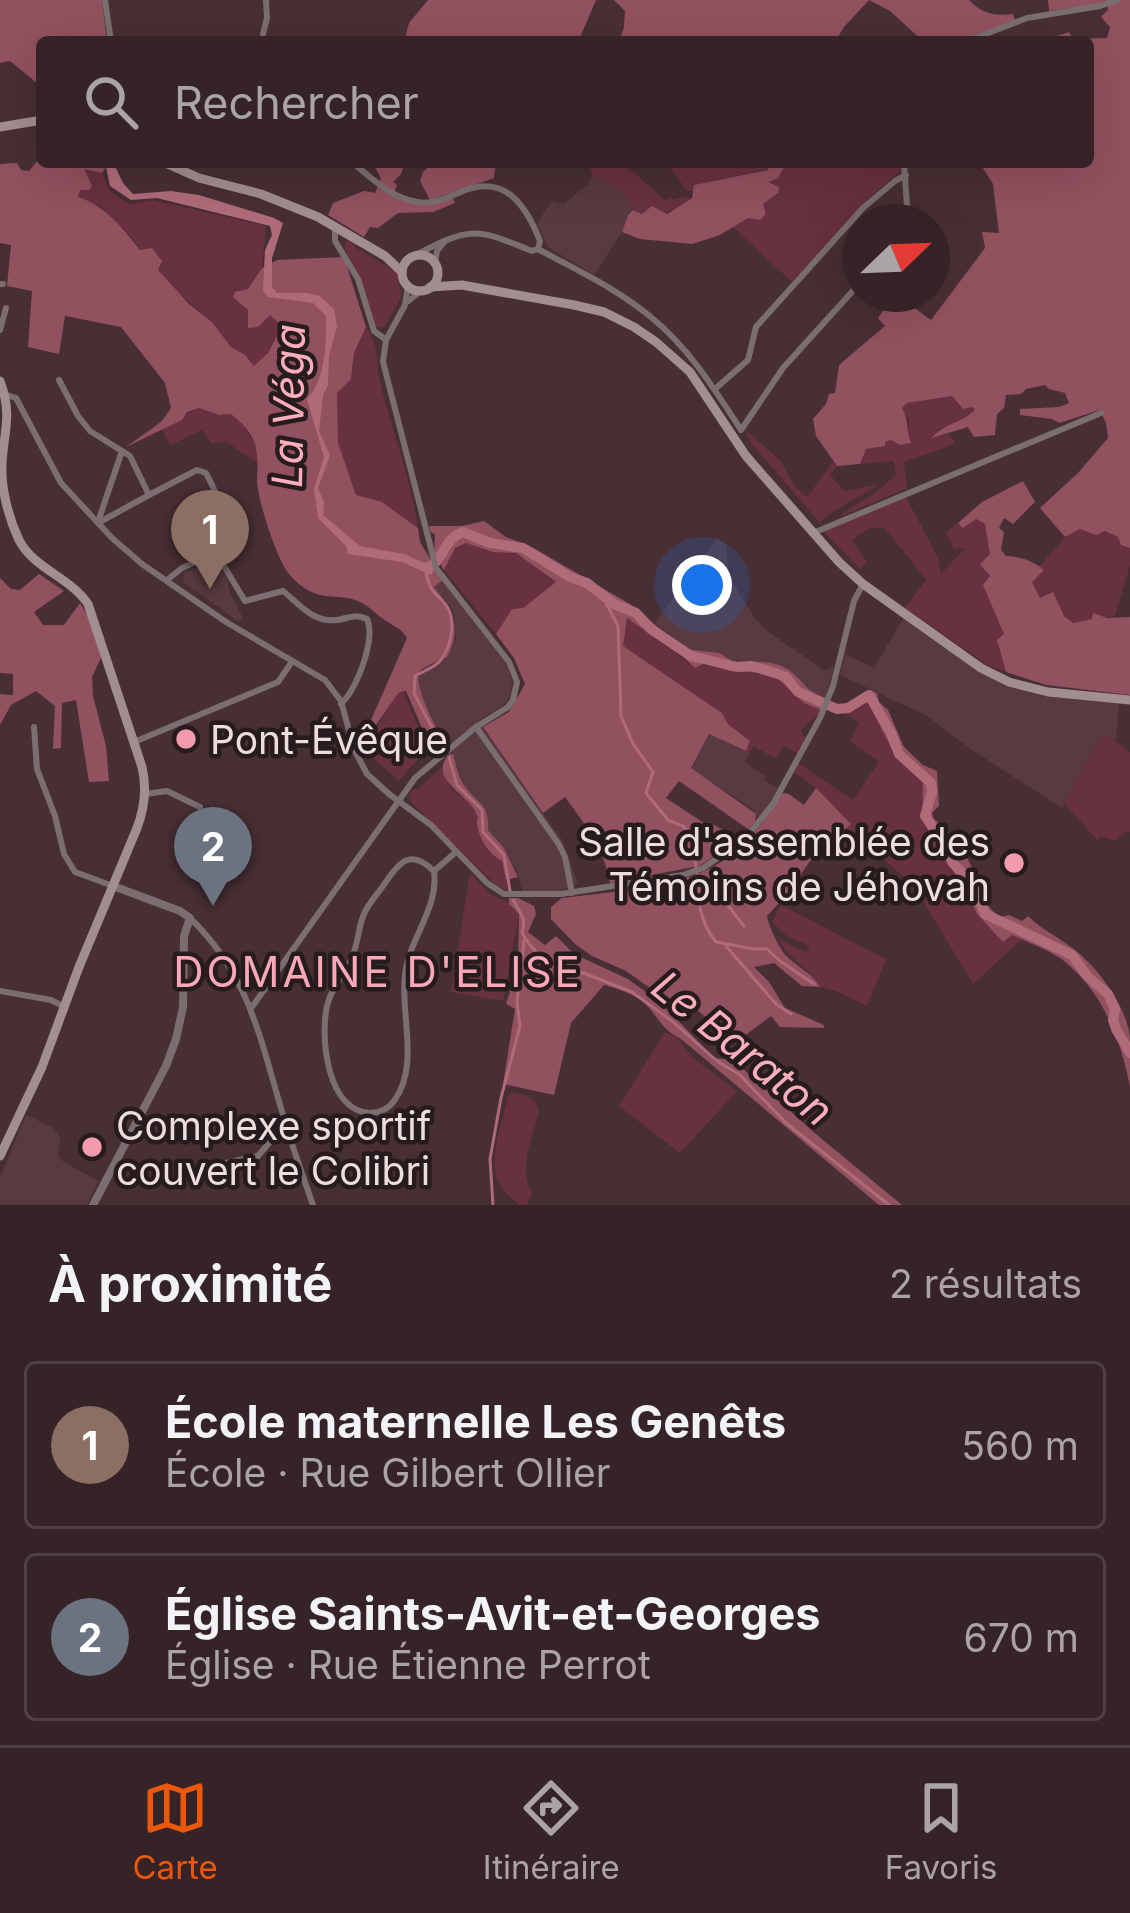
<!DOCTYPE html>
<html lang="fr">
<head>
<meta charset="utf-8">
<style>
	:root { --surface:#362327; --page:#412f33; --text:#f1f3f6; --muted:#aaa4a7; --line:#504044; --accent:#ea580c }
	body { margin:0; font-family:Inter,sans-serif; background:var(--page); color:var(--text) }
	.compass { position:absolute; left:842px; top:204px; width:108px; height:108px; border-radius:50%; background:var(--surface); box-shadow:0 12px 48px #0002; rotate:67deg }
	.you { position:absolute; left:702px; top:585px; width:42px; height:42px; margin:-30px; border:9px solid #fff; border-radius:50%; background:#1a73e8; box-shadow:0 0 0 18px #1a73e833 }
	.badge { display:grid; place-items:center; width:78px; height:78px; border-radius:50%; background:var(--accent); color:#fff; font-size:39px; font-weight:700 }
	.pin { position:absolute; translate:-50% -99px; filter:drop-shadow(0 3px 6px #0008) }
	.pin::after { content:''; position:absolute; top:63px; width:42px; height:36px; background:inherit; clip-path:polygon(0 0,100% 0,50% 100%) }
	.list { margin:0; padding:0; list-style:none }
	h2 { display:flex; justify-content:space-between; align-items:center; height:156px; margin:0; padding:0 48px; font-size:51px }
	h2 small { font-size:39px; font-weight:400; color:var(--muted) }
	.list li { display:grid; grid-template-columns:78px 1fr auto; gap:36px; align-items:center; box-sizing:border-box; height:168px; margin:0 24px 24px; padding:0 24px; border:3px solid var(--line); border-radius:12px }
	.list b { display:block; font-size:45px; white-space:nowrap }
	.list p { margin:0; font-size:39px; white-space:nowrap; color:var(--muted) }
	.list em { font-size:39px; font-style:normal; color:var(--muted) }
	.icon { flex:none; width:66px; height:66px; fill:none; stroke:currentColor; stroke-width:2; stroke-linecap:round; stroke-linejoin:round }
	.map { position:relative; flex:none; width:1130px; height:1205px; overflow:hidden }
	.search { position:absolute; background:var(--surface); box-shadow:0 12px 48px #0002; left:36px; right:36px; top:36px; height:132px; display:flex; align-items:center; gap:30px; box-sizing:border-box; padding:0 42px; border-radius:12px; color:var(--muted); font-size:45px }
	.sheet { height:540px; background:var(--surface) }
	nav { display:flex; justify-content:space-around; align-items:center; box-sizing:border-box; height:168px; border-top:3px solid var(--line); background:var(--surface); font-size:33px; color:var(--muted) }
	nav a { display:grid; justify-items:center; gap:6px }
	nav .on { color:var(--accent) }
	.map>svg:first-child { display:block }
	.built { fill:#583a40 }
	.green { fill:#68313e }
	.forest { fill:#92515f }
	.water { fill:#af6b79 }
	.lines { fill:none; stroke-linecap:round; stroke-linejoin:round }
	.stream { stroke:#af6b79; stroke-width:3 }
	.river { stroke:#af6b79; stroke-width:10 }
	.minor { stroke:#7b6e71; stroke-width:6 }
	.tertiary { stroke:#7b6e71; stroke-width:8 }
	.secondary { stroke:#a28d90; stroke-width:9 }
	.poi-dot { fill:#f39aac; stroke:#261b1d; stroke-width:4.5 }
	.labels { text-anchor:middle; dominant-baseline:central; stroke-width:9; stroke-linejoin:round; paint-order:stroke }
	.poi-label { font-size:39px; fill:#eddddf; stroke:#261b1d; text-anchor:start }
	.water-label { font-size:42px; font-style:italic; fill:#fdaebd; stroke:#261b1d }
	.neighbourhood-label { font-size:42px; letter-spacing:3px; fill:#faa7b7; stroke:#261b1d }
</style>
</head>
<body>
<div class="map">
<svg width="1130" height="1205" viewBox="0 0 1130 1205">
	<rect width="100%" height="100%" fill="#482f34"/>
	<g class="built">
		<polygon points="592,174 627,195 633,210 628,215 622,232 594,275 548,247 537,224 551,201 564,204 589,183"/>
		<polygon points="717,538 726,544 729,577 755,618 767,631 824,670 834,667 825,698 804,689 795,675 761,661 734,663 720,653 690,651 655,623"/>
		<polygon points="215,558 227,578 230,593 243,618 238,621 183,582 184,573"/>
		<polygon points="443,580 506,664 512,681 511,693 506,703 478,721 562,840 578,884 560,891 522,891 517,871 504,848 488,830 463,784 453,754 442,739 420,692 417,677 420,671 452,649 456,637 453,610 434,587"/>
		<polygon points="904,617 1003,685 1049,697 1119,703 1116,740 1103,734 1062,808 972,750 927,716 840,675 845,654 874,668"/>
		<polygon points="709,734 746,751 749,754 745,762 765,776 764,780 778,788 762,815 757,817 751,808 691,769"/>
		<polygon points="212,815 250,832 237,845 242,852 221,874 193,862"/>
		<polygon points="26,1115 54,1128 61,1140 58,1153 61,1160 98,1181 87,1205 0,1205 0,1178"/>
	</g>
	<g class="green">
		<path d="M595,162h27l43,38 6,-3 3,3 7,-3 11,1c-22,13 -33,24 -59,12l-6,-15 -35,-21 -2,-6z"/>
		<polygon points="666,162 771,162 769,169 695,185 693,191 687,191"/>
		<polygon points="787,162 889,162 894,167 902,162 903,169 869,198 792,282 733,227 778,193 778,187 769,182 778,177"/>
		<polygon points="82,168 102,173 110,191 129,204 153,200 266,226 262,268 248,289 282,326 268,353 254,366 245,355 231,347 212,322 174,289 124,229 112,220 101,207 77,197"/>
		<polygon points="348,239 353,241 355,247 398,273 401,297 385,326 378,328 374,324 359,277 344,247"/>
		<path d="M366,327c14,20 9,31 14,54 11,49 31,96 38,147l-36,-26 -26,-7 -18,-52 -2,-50 15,-14 3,-26z"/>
		<polygon points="952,396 963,409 972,407 975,411 953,426 939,429 935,437 950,434 955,444 904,462 907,488 842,516 841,514 875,493 896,475 894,461 860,464 865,449 884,446 885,442 908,435 909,419 901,408 907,403"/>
		<path d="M199,408l20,7 12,-1c19,15 24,28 30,51l-36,-24 -13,3 -10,-14 -32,15 -8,-15c13,-7 23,-17 37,-22z"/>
		<path d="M747,431l33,29 16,28 11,9 26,-35 4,4 -7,9 15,16 33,-7c-16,14 -48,26 -58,39l-68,-79 -5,-8z"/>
		<path d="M906,497l32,61 3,16 24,-26 -11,1 -8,-16 12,-10 5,4 12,-8 10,5 6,30 -9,7c12,23 13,49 22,74l-7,5 9,32 -18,-7 -83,-57 21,-28 -41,-52h-16l-17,12 15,22 -7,7 -37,-38z"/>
		<polygon points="1080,529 1105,531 1118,537 1121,545 1130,548 1130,565 1115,616 1073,623 1040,598 1032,581 1043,571 1040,566 1065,537"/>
		<path d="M466,543l50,10 40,30 -33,25 -11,1 -16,25 -52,-64c6,-12 7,-24 22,-27z"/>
		<path d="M628,617l67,51c15,-6 22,0 37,3 14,2 27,1 40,6 18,8 28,24 49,33 -6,10 -15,12 -20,22l5,6 -9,15 -14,-7 -7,13 -22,-13 -5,8 -3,-3 4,-10 -22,-17 -6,-11 -100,-67z"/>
		<polygon points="399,691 403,691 427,748 399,781 363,749"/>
		<polygon points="863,702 868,702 895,755 924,782 925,788 921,804 946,862 966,891 977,914 1021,940 973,984 913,884 846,829 850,823 816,788 794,772 798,763 853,800 879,762 850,741 859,722 841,712"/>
		<polygon points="1104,733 1130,752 1130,832 1125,832 1115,841 1100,836 1098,841 1064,803"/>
		<polygon points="441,768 452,791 465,798 478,815 478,827 483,839 502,860 508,891 496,885 411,802 410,794 413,789 418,789"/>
		<polygon points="470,873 490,894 509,903 519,914 503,1001 451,992"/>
		<path d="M781,905l105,54 -19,47 -31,-15 -16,-4c-11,-20 -30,-26 -43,-49l29,15 4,-7 -22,-9 -16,-15z"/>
		<polygon points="665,1032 676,1037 692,1057 737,1091 680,1153 619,1106"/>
		<path d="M512,1092c14,4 25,4 27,20 -6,25 -22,57 -7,80l-5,13h-8c-7,-7 -16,-13 -20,-22 -12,-24 4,-62 9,-87z"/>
	</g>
	<g class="forest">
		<polygon points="0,0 102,0 107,42 64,42 56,39 56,42 42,42 42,83 37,83 10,61 0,63"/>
		<polygon points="428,0 596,0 578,42 492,42 485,39 482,42 404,42 409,23"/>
		<polygon points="614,0 869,0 844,27 835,42 619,42 624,27 625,11"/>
		<path d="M869,0h100c13,14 26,16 44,14l2,6 -58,22h-33l-34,-31z"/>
		<path d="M1048,0h82v548l-9,-3 -3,-8 -13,-6 -9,4 -16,-6 -15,8 -25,-29 38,-35 30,-35 -2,-15 -6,-13 -41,13 -7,-4 -32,-4v-6l39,-2 10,-4 -4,-10 -16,-4 -4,-4 -19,4 -5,5 -15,1 -2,13 -7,6 -2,21 -21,2 -6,-10 -36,11c10,-14 30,-15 43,-28l-3,-3 -9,2 -11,-13 -45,7 -5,5c7,12 4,22 9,35l-11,2 -9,-5 -6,2v4l-19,3 -6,15 -23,2 -21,-30 -3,-17 13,-15 3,-10 6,-1 4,-28 46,-39 -7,-8 17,-24 36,26 54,-72 -3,-16 17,1 -6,-49 -14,-22h109v-120l-44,-2 25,-8 4,7 34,-1 3,-11 -9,-10 7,-7 -1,-7 -58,8z"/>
		<path d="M42,155v7h67l-7,11 -18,-4 8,17 -3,4h-9l-2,7c25,7 46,32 62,53l12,-2 10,13 -4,9 31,34 23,18 19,25 14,8 9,11 14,-13 14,-27 -12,-11 -12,12 -10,1v-18l-15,-13 2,-5 13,-3 14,-21 15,-8 67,-3 22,70 -12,26 -3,26 -14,14 1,50 18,52 26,7 36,26 2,14 23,38 -9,7c18,22 29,43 13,70 -6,3 -23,9 -27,14 -9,12 19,63 27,75l-7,6 -8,-1 -26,-60 -7,1 -23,33 -5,-5 36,-82c-6,-10 -12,-11 -21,-17 -8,-5 -14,-12 -22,-17 -26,-15 -46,4 -75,-30 -12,-14 -33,-78 -32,-96 2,-31 -1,-44 -26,-64l-12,1 -20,-7 -12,4 -5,8 -56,27 35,-25 10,-14 -6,-25 -44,-56 -56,-11 -6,38 -31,-7 4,-56 -25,-5 4,-41 -11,-2v-79l17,-1 4,7 8,1z"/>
		<path d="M372,162h33l-4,12 -8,8 4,3 -4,11c22,11 37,10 60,2l2,5 -22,9 -35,1 -20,15 -8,-1 -6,10 -36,-22 5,-12 31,-12 11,2 6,-15z"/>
		<polygon points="434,162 496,162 494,178 430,200 420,181 423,172"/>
		<polygon points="771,162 787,162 778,178 769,182 779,187 778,193 763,204 766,214 760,220 748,218 720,235 692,244 640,239 622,232 628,215 633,210 642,214 652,206 667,214 692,198 694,185 768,170"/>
		<path d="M1023,481l12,21 -22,22 -9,-6 -5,10 5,4 -3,18 5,6c12,0 30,6 38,14l-12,12 8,16 13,-6 11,24 9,7 19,-4 1,-6 14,5 23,-1v78l-84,-10 -40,-13 -9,-32 7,-6 -21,-49 7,-9 -10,-12 10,-10 -5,-30 -9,-5 -13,9 -5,-5 24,-21z"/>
		<path d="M484,521l22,16 26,10 98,57 55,45 35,4 15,10c19,-2 42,-4 59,11 15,14 9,14 31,24l-4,12 -17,-7 -26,-24 -18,-6 -30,-2 -24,-8 -11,5 -12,-11 -56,-39 -4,28 99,67 6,11 22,17 -4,10 -37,-17 -18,34 65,46 -1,8 -7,7 -69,-48 -13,17 38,25 5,-1 30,17 -3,3 -37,24 -89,17c-5,-33 -26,-60 -45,-86l-22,16 -60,-86 26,-15 16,-28 -11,-26 -18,-24 16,-25 11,-1 33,-26 -40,-29 -23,-1 -27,-9 -11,5 -11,22 -10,-16 1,-20 -4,-1 -2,-7h33z"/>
		<polygon points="39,574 64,591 34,612 43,625 64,625 80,603 89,618 101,658 92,677 93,696 106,746 109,781 89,782 76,700 62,703 61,748 53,749 55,706 36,691 11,705 0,725 0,694 13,695 13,674 0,673 0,578 11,589 20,590"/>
		<path d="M870,690l7,3 2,9 9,8 16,37 19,18 14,6 2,35 -7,7 2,6c17,13 34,37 42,57 7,17 8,31 25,41l8,-2 13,6 6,-5c14,14 31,21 47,34 24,19 52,57 55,88 0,16 0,33 0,49 -9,-47 -27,-95 -66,-126 -14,-11 -35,-18 -52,-26l-9,7 -26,-28 -11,-23 -31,-47 -13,-27 1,-35 -28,-27 -27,-52 -5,-1 -2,-7z"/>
		<path d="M450,754h3c3,9 5,22 11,31 13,19 26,18 24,45l16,18 14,29 -12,3 -4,-19c-13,-8 -20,-17 -24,-32 -4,-16 4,-5 -4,-20 -10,-16 -47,-33 -24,-55z"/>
		<path d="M816,788l35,36 -41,37 -22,32 -21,23c2,11 10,27 16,36 11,14 28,19 37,35l-18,-1 -28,-23 -20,4 15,15 16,26 39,17v3l-44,-1 -9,-11 -36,27 -47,-41 -17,1 -45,-32 -34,-15 -17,-12 -24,-25v-12l11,-9c37,-4 108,-12 140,-26 36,-15 61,-47 80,-79l7,1 15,11z"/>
		<path d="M509,898h9l16,8 2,8 -8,18 17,13 11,-9 18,18 54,25 33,24 53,55 19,2 84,75 85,70h-23l-198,-166c-21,-10 -22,-23 -38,-37 -11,-9 -25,-13 -39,-17l-33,38 -17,72 -51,-11 12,-75 -9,-5 12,-37 1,-53 -10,-10z"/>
	</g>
	<path class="water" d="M105,162h8l10,21 10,11 38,-3 28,4 75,23 9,5 -11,35v29l5,6h29l14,3 14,13 3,17 -8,30 -1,29 -5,10 -4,36 11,24 -12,33 6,14 -1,13 37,31 44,8 20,9 7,-1 3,8 -3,5 -29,-13 -54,-8 -2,-8 -28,-28 -4,-29 10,-32 -17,-58c18,-18 20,-57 19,-83l-13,-13 -45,-6 -5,-7 2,-40 7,-15 -2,-9 -113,-28 -26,2 -21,-14z"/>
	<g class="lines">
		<g class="stream">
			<path d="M426,573c6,23 7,16 20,32 11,14 5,43 -6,56 -6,7 -17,10 -25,15l-1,17 28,54"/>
			<polyline points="605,596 606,603 618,626 621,716 633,744 653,772 646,793 668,820 683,826 691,834 696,867"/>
			<polyline points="449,757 457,785 482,810 483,832 504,855 510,891"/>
			<path d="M697,874c1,26 2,47 19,68l38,7h13l13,12 34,23"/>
			<polyline points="698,876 703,876 708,880 744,926"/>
			<path d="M513,900c2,3 9,15 10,19 3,18 -6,6 4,22 7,12 22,19 31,30l15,-2 59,23 40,29 45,40 23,14 46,48 103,82"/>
			<polyline points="726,946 776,1004 791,1014"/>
			<polyline points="493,1205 490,1159 501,1098 520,1026 517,1002 524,941"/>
		</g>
		<path class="river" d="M427,568c17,-7 16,-29 36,-36l27,11 33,5 47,29 17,6 27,21 22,9 15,16 40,27 46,11 15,-1 26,8 8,3 12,15 39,17 11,-1 21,-13 22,38 8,21 32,29 1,9 -7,24 21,31 6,15 21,23 12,29 87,41 16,22 20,17 7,15 -2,11 3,9 14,24"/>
		<g class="minor">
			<polyline points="105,0 111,42"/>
			<polyline points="263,34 267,18 266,0"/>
			<polyline points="965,42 1027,18 1100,6 1117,0"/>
			<path d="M352,162c19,16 39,36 65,40 16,3 31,-5 46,-11 42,-17 63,14 77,50l-2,8 -6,2c-56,-23 -61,-25 -116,4"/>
			<polyline points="904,162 908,222"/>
			<polyline points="335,229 335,241 358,279 374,331 385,339"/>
			<path d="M538,249c38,21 80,40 114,69 37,30 63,72 89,112l42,-62 77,-85"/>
			<polyline points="435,263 437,251 445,241"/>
			<polyline points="0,284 3,284"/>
			<polyline points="407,302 421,291"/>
			<polyline points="0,330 6,308"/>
			<polyline points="59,380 78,416 90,431 130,456 149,495 98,523"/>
			<polyline points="715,389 748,360 756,327 863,208 895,181 906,175"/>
			<polyline points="4,394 16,398 61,483 112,538 142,564 226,622 325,680 341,701 354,749 367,774 389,794 431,825 487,883 504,894 561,894 683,875 703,868 744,840 773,804 820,718 833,686 854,601 863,584"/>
			<polyline points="149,495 197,470 206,473 232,525 233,540 230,548 219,554"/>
			<polyline points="98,522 122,451"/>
			<polyline points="813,533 1101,413"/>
			<path d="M167,580l15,-12 34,-15 29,48 38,-10c16,13 30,32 54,29 14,-2 17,-7 30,-1 9,21 -10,69 -26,85"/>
			<polyline points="34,727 37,769 55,816 64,854 75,872 113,886"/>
			<polyline points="476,727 558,843 565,857 572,893"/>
			<polyline points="134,742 278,682 291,663"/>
			<polyline points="145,794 167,791 200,807"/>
			<path d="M434,871c-24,-23 -34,-9 -49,12 -7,11 -16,19 -21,31 -6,14 -6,30 -12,44 -7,17 -21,29 -25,48 -7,32 0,105 43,107 10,0 18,-4 24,-12 26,-35 6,-87 11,-126 4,-37 34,-66 29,-104l22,-19"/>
			<path d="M190,918c58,56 69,116 91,190 9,33 21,65 32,97"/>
			<polyline points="0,991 51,1000 65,1007"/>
			<polyline points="252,1007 415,778 476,727 508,707 513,700 517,682 509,662 436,568 383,362 386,340 405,305 408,286"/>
			<polyline points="205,1170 211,1166 258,1156 285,1124"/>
		</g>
		<polyline class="tertiary" points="93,1205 166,1066 176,1039 183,1007 184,936 190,918 180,911 113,886"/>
		<g class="secondary">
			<polyline points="0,127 42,120"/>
			<polyline points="163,162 199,178 261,194 318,217 385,256 402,272"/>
			<circle cx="420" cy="273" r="18"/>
			<polyline points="430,287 462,285 574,305 604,312 634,327 656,342 690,372 746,456 839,562 863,584 981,668 1009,682 1048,692 1130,700"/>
			<path d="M0,381c15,39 0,59 2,94 1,21 8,46 17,65 15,29 51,37 69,64l54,163c5,21 3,40 -5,61l-58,139 -37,100 -42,89"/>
		</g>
	</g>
	<g class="poi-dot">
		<circle cx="186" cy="739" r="12"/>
		<circle cx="1014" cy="863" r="12"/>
		<circle cx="92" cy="1147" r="12"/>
	</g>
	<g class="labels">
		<g class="poi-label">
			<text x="210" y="739">Pont-Évêque</text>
			<text x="990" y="841" text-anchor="end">Salle d'assemblée des<tspan x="990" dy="45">Témoins de Jéhovah</tspan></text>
			<text x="116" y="1125">Complexe sportif<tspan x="116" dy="45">couvert le Colibri</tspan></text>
		</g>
		<g class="water-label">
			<text transform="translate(288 406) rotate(-89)">La Véga</text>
			<text transform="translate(743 1048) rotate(39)">Le Baraton</text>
		</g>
		<g class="neighbourhood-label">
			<text x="378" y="971">DOMAINE D'ELISE</text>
		</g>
	</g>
</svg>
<svg class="compass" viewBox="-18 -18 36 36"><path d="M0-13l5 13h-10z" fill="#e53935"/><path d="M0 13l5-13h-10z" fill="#aaa4a7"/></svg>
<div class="you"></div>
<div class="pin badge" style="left:210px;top:589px;background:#8d6e63">1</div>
<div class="pin badge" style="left:213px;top:906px;background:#6b7280">2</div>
<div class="search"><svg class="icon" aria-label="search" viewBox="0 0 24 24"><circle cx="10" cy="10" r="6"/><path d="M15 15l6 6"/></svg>Rechercher</div>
</div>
<section class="sheet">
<h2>À proximité<small>2 résultats</small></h2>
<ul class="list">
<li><span class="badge" style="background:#8d6e63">1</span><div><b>École maternelle Les Genêts</b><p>École · Rue Gilbert Ollier</p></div><em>560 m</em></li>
<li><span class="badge" style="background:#6b7280">2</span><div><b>Église Saints-Avit-et-Georges</b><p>Église · Rue Étienne Perrot</p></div><em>670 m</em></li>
</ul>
</section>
<nav>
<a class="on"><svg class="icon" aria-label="map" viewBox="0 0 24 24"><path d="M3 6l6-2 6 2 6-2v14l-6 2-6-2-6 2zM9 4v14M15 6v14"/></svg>Carte</a>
<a><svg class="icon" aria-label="directions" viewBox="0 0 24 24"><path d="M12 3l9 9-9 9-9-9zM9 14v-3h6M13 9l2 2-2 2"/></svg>Itinéraire</a>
<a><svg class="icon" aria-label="saved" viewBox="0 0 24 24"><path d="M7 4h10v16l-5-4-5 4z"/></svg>Favoris</a>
</nav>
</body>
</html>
